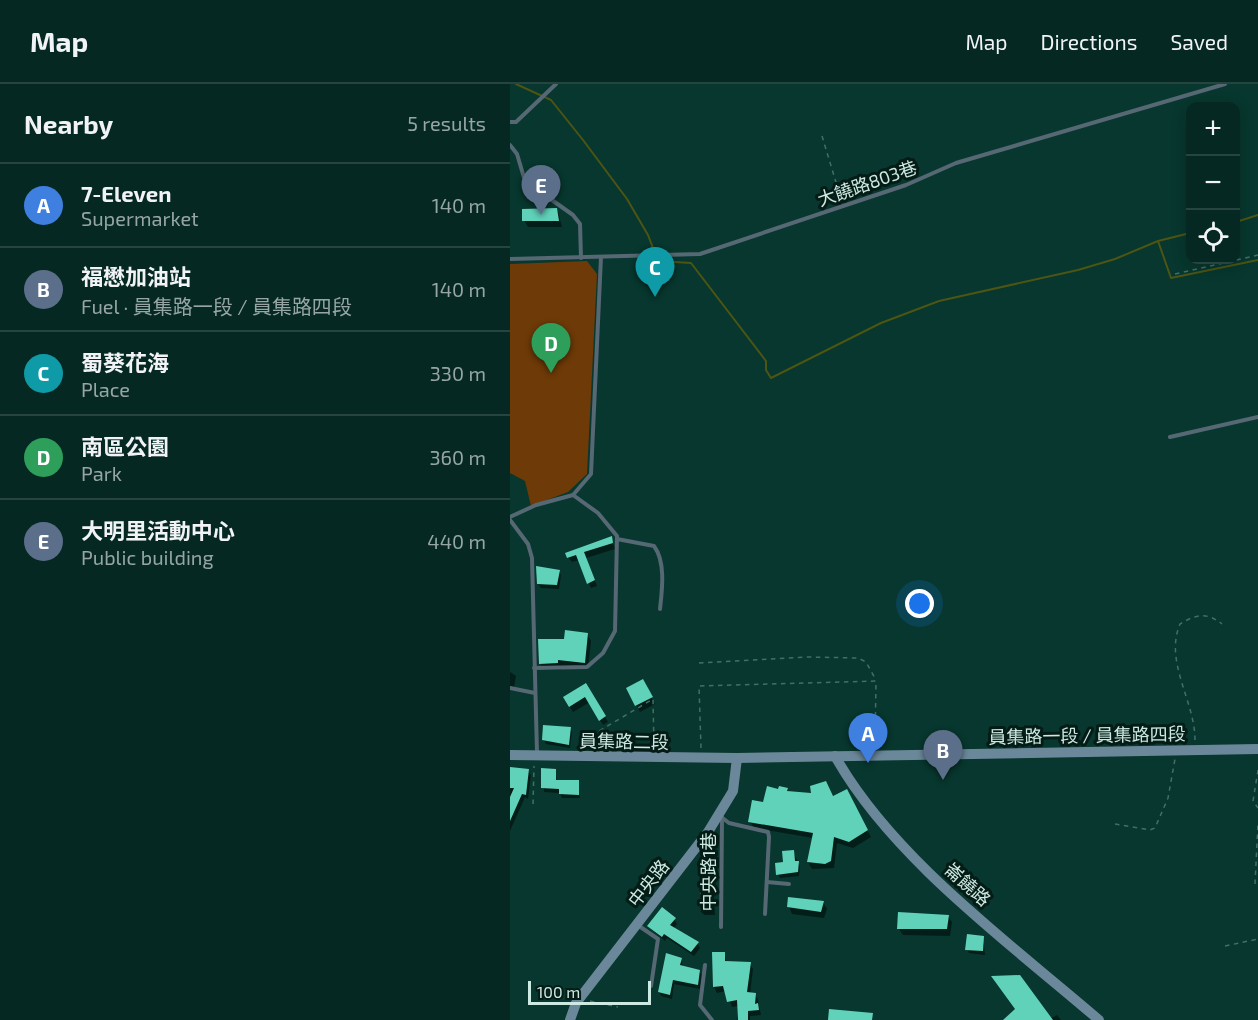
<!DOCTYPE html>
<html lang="en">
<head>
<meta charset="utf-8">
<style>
	:root { --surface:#052922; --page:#13352f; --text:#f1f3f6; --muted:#97a6a5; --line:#264540; --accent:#b45309 }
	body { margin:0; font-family:"Exo 2","Noto Sans TC",sans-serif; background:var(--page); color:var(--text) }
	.controls { position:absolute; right:18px; top:18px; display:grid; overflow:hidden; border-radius:12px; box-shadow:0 3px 15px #0003 }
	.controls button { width:54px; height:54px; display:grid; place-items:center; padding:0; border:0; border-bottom:2px solid var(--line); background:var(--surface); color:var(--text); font:30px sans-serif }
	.scale { position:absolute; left:18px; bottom:15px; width:123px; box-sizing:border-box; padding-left:6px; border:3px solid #cdeae2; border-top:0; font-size:16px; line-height:21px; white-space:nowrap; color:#cdeae2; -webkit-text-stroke:4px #041b16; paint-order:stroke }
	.you { position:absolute; left:410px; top:520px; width:21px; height:21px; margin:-15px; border:4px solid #fff; border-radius:50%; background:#1a73e8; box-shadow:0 0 0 9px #1a73e833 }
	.badge { display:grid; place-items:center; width:39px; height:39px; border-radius:50%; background:var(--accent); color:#fff; font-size:20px; font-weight:700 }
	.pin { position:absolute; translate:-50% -50px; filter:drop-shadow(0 2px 3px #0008) }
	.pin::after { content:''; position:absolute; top:32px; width:21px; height:18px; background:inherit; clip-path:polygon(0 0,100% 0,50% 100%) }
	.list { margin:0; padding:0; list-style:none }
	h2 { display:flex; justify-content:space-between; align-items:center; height:78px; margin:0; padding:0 24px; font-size:26px }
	h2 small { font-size:20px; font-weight:400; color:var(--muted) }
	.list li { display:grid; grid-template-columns:39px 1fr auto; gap:18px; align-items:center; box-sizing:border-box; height:84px; padding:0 24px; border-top:2px solid var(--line) }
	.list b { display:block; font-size:22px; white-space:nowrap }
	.list p { margin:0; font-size:20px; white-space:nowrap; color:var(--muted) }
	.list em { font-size:20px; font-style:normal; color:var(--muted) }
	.icon { flex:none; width:33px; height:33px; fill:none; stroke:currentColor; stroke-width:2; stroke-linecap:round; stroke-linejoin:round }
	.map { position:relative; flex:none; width:748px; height:936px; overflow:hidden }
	header { display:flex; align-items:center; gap:36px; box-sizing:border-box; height:84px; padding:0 30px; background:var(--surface); border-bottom:2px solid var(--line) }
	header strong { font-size:28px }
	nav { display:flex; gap:33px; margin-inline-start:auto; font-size:21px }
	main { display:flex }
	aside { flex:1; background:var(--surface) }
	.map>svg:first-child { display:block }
	.green { fill:#6e3a07 }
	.shadow { fill:#0007 }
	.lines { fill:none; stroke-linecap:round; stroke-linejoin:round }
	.stream { stroke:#4c5513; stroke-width:2 }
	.building { fill:#60d2ba }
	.path { stroke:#456f66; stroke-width:1.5; stroke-dasharray:4.5 4.5; stroke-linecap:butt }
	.lane { stroke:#566874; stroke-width:4 }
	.secondary { stroke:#6b889b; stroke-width:10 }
	.labels { text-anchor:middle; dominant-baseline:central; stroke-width:6; stroke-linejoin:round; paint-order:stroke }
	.street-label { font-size:18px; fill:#cdeae2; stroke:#041b16 }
</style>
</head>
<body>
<header>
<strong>Map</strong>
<nav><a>Map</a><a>Directions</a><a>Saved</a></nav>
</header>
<main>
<aside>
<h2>Nearby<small>5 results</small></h2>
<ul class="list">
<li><span class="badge" style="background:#3f7fe0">A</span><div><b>7-Eleven</b><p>Supermarket</p></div><em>140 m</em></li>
<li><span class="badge" style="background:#5c6f8a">B</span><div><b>福懋加油站</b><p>Fuel · 員集路一段 / 員集路四段</p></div><em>140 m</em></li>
<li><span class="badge" style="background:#0f9aa8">C</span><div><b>蜀葵花海</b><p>Place</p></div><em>330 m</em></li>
<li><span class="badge" style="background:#2e9e5b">D</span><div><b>南區公園</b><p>Park</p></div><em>360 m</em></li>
<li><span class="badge" style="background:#5c6f8a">E</span><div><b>大明里活動中心</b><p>Public building</p></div><em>440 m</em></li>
</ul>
</aside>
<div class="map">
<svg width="748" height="936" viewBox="0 0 748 936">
	<rect width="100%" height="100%" fill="#07372e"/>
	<polygon class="green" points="77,177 87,190 77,390 58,408 21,422 15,397 0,389 0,180"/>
	<g class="shadow">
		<polygon points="14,126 48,127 52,143 18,143 14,136"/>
		<polygon points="101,454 105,465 76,474 87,502 81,504 69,476 62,478 58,473"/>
		<polygon points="49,487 51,491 49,505 31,504 28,500"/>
		<polygon points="77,550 81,557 78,585 51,582 51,586 34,586 30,579 56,556"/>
		<polygon points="0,588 6,592 4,603 0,602"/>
		<polygon points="132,597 145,620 130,628 118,605"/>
		<polygon points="76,601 98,638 93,641 80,618 63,628 55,614"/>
		<polygon points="60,644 62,648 60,664 36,660 34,656"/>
		<polygon points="0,685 18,686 21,691 18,715 15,713 0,747"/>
		<polygon points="33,686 45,686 47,697 68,698 70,714 52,714 50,709 34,708"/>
		<polygon points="277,705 279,708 340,713 361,753 343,764 327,759 324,784 302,785 298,778 303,754 244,744 240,738 254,719 270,707"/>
		<polygon points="283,768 290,782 289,792 270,794 268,790"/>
		<polygon points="201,793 205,831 194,831 191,827"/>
		<polygon points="313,818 317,825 314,834 282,830 279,823"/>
		<polygon points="438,832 442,838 440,852 393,851 389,845"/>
		<polygon points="164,835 167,840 163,845 188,860 190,864 184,872 157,854 155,857 138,842"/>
		<polygon points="473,853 475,871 459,869 457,865"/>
		<polygon points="204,869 214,869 217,879 240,880 243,885 240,910 245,910 248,916 251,931 240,932 240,936 227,936 228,922 222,923 216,907 207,909 204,903"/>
		<polygon points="171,875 173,883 189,887 192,891 190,905 164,900 162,915 151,912 149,908"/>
		<polygon points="506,926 540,935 547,931 551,936 495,936"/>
	</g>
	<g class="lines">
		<g class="stream">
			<polyline points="6,0 41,16 73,56 117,115 138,151 148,177 181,179 256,277 256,286 261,294 371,239 429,217 568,186 605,175 648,157 661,194 748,176"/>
			<polyline points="726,138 748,131"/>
			<polyline points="648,157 680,149"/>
		</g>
	</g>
	<g class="building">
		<polygon points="47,124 49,137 12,137 12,125"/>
		<polygon points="102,452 103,459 74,468 85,496 77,500 66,471 57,474 55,469"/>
		<polygon points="26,482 50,486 47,501 27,500"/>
		<polygon points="55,546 78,549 75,579 48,576 48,579 29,580 28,555 54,555"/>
		<polygon points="133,595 143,613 125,622 116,604"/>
		<polygon points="76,599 96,632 89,637 75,613 59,623 53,613"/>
		<polygon points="33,641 61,643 59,661 32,656"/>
		<polygon points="0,683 19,685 16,711 12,710 0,737 0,713 4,704 0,704"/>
		<polygon points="31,684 46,685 46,696 69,696 69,711 49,710 49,705 31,704"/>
		<polygon points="316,697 323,712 337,705 358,746 339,758 324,753 321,777 315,780 297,778 303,749 238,738 242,716 253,718 257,702 268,705 269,702 278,704 277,707 301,709 300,702"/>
		<polygon points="284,766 285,777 289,777 288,788 266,791 265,779 273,778 272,767"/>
		<polygon points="191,791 202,792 203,827 190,827"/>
		<polygon points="278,813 314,817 311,828 277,823"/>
		<polygon points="152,823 166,834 160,841 189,858 181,868 154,850 152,853 137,842"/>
		<polygon points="388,828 439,831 437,845 387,845"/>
		<polygon points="457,850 474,852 473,867 455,866"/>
		<polygon points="202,868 215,868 215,877 241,878 237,908 246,909 245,920 248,919 249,926 238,927 238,936 228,936 227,916 217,918 213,902 203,903"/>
		<polygon points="156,869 172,874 170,881 190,886 188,901 163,896 160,911 148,908"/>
		<polygon points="510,891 543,936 493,936 505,925 481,892"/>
		<polygon points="319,925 363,929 362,936 318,936"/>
	</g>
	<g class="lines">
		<g class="path">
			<polyline points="312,52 331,115"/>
			<polyline points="665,190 748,171"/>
			<polyline points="189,579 296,573 348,574 356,578 366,596"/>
			<polyline points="74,656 143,615 144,664"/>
			<path d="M685,656c0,-39 -31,-78 -15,-116 16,-10 27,-12 42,0"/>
			<polyline points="191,664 189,602 366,597 365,661"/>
			<polyline points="748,686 743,717 748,724"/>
			<polyline points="23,720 24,682"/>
			<polyline points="605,740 640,746 645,744 658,714 665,675"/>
			<polyline points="745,800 748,739"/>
			<polyline points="715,862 748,855"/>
			<polyline points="80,917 108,923"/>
		</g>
		<g class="lane">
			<polyline points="0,38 6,38 46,0"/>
			<polyline points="0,61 7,70 15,97 63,131 70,140 71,174"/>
			<polyline points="0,175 190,170 396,101 446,79 715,0"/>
			<polyline points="660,353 748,333"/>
			<polyline points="0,433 26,421 63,411 81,390 91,173"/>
			<polyline points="0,436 18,460 22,474 27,669"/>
			<path d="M107,455l37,7c12,16 8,45 6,63"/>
			<polyline points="24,584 77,583 93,569 105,547 107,452 88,429 63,411"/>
			<polyline points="0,604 25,609"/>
			<polyline points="210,732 219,739 258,748 259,753 255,830"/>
			<polyline points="257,798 279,800"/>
			<polyline points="129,842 148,855 141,902"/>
			<polyline points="211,843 212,734"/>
			<polyline points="195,881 190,921 202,936"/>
		</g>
		<g class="secondary">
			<polyline points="0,671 227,674 748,665"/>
			<path d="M325,672c57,102 176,188 264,264"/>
			<polyline points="60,936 66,919 198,748 223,707 227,674"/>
		</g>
	</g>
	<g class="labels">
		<g class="street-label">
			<text transform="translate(357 99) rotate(-19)">大饒路803巷</text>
			<text transform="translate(577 651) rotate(-1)">員集路一段 / 員集路四段</text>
			<text transform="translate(114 657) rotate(1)">員集路二段</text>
			<text transform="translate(198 788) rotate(-90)">中央路1巷</text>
			<text transform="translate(138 799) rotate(-52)">中央路</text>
			<text transform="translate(458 800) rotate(42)">崙饒路</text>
		</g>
	</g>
</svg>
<div class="controls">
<button>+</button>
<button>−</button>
<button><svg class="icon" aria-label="locate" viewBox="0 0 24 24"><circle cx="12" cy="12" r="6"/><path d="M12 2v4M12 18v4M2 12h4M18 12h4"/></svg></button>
</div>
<div class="scale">100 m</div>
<div class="you"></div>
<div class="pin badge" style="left:358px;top:679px;background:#3f7fe0">A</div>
<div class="pin badge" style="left:433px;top:696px;background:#5c6f8a">B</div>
<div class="pin badge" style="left:145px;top:213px;background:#0f9aa8">C</div>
<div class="pin badge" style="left:41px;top:289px;background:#2e9e5b">D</div>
<div class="pin badge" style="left:31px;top:131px;background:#5c6f8a">E</div>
</div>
</main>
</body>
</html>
